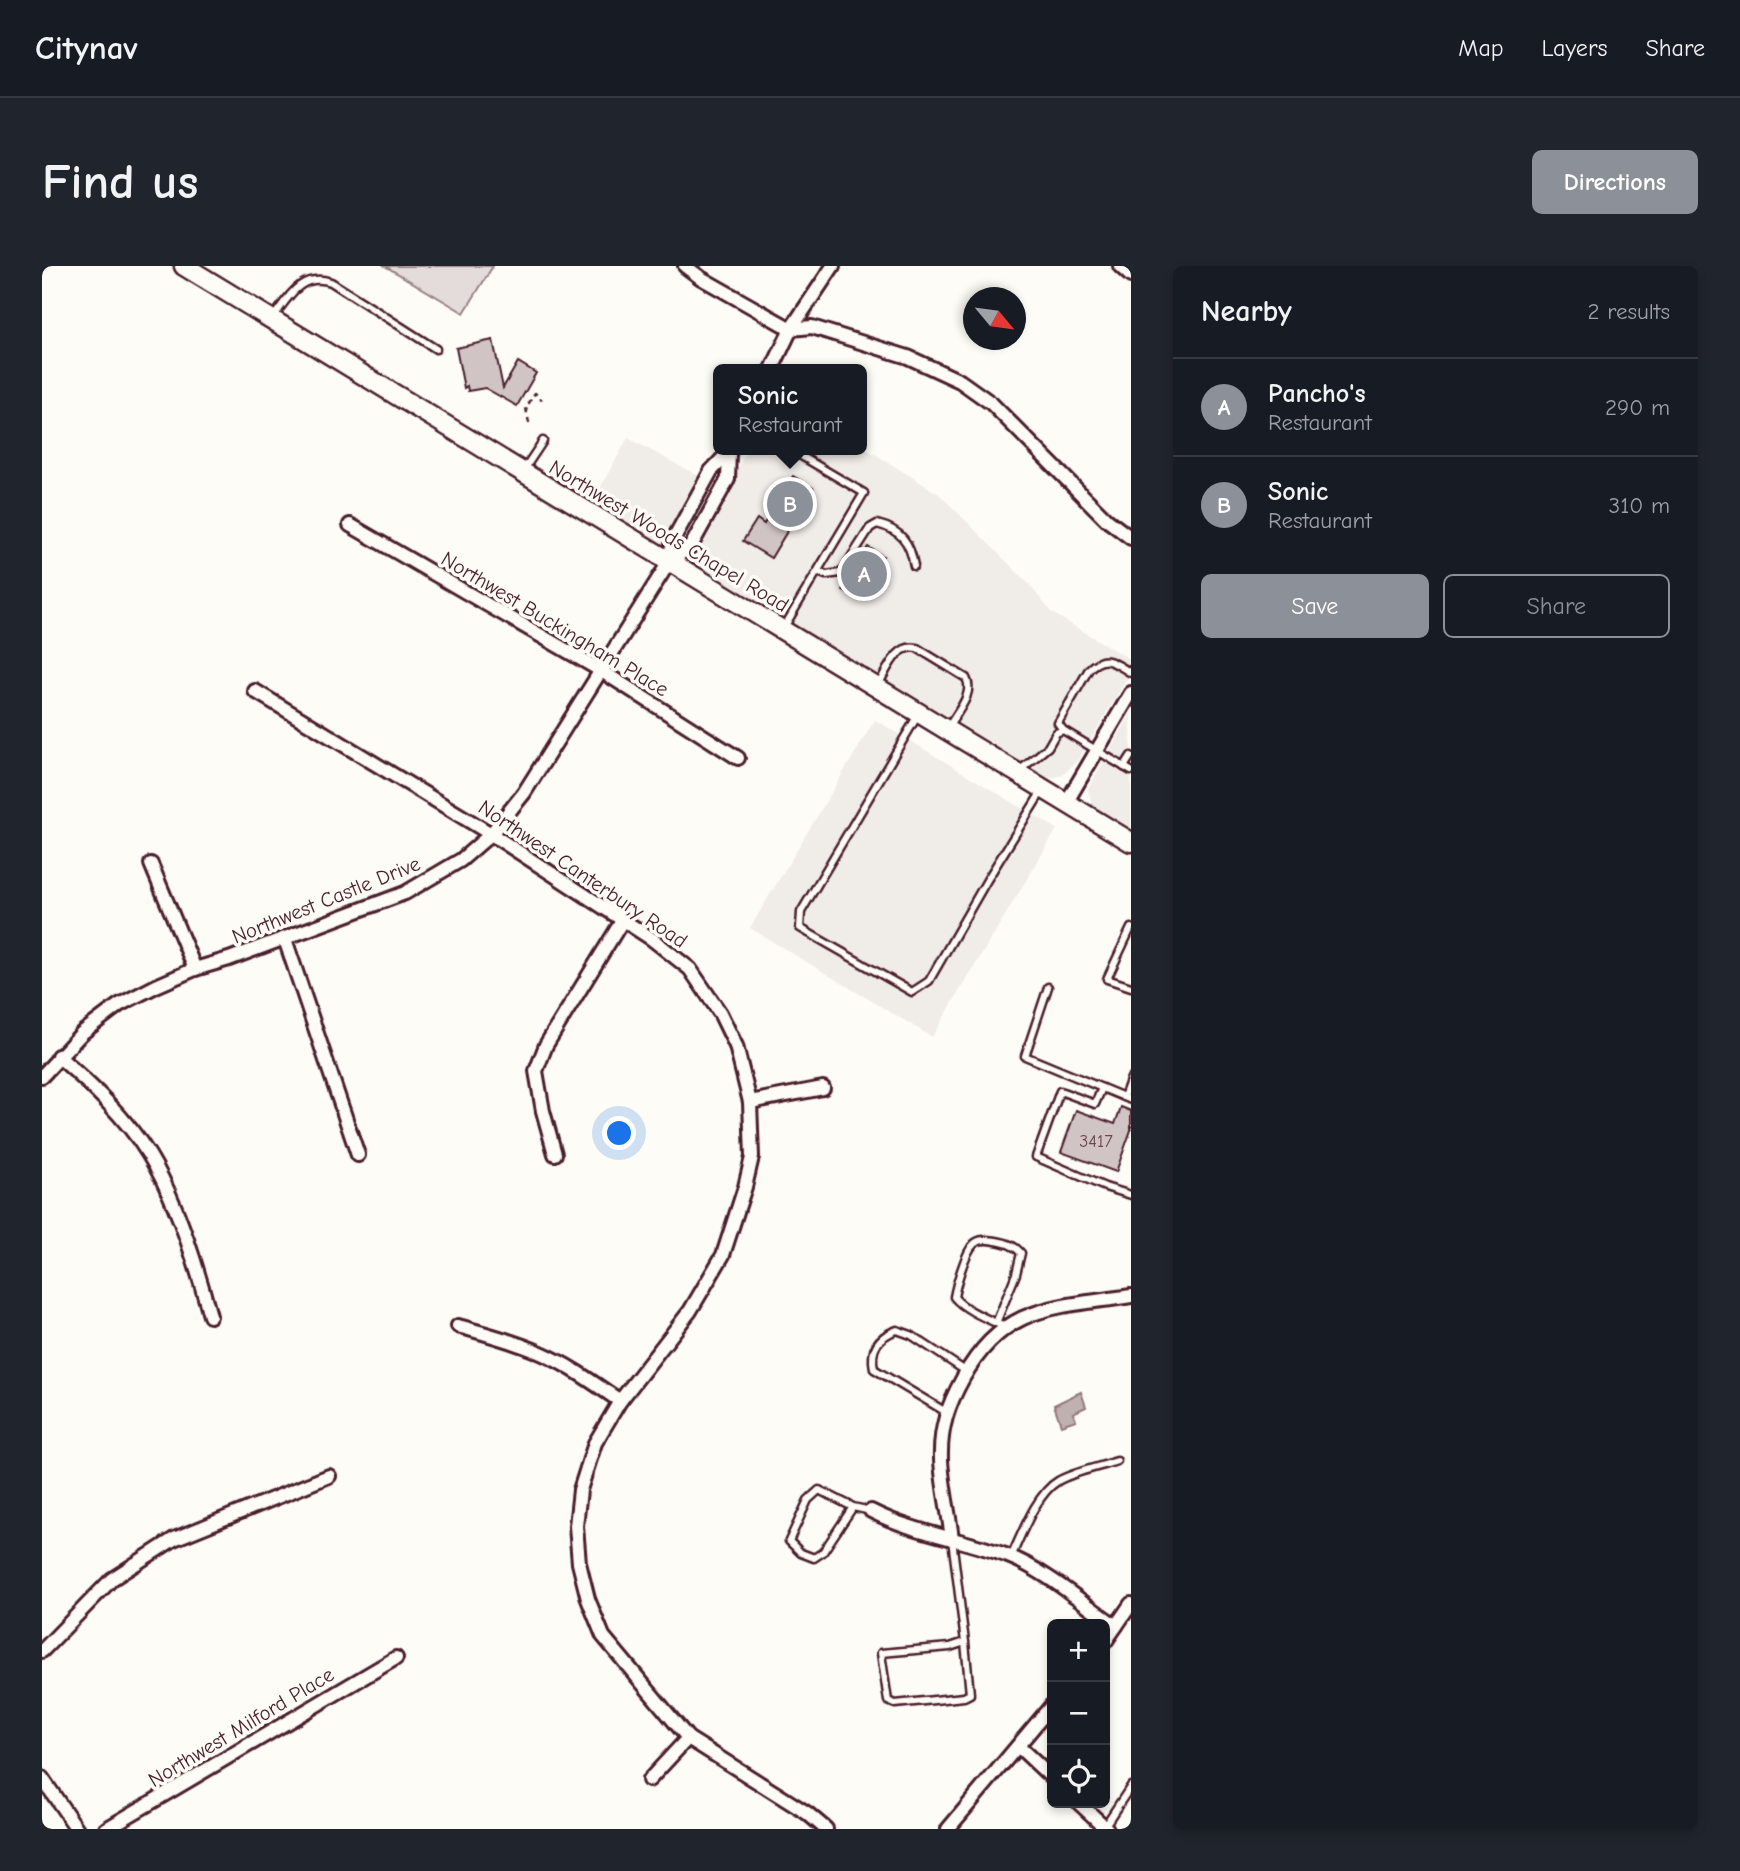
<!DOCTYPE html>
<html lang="en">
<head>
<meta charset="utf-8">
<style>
	:root { --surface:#171b24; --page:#20242c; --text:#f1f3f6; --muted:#9ea1a6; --line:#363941; --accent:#8c9099 }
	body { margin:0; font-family:"Comic Neue",sans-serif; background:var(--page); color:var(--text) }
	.controls { position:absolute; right:21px; bottom:21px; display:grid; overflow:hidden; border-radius:10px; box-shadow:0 4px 10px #0003 }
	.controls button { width:63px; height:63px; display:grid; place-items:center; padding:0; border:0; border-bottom:2px solid var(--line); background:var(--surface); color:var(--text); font:35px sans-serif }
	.compass { position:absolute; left:921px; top:21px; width:63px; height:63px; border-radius:50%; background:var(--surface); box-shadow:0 4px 10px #0003; rotate:119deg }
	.you { position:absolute; left:578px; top:868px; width:24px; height:24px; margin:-18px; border:5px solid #fff; border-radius:50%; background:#1a73e8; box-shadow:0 0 0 10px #1a73e833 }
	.badge { display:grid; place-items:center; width:46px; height:46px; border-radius:50%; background:var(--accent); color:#fff; font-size:23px; font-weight:700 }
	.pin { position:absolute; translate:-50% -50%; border:4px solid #fff; box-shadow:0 2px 7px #0006 }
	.popup { position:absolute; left:671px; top:98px; width:154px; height:91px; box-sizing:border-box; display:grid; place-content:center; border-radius:10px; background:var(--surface); filter:drop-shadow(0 2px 5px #0005); font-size:23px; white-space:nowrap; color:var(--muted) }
	.popup b { font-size:26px; color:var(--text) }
	.popup::after { content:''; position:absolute; left:50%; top:100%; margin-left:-14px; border:14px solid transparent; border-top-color:var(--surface) }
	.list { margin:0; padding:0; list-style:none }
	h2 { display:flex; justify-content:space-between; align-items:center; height:91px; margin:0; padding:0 28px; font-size:30px }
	h2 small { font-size:23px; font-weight:400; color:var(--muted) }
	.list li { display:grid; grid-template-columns:46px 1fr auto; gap:21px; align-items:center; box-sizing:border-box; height:98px; padding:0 28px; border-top:2px solid var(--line) }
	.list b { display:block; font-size:26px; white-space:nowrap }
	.list p { margin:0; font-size:23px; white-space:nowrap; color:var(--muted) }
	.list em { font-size:23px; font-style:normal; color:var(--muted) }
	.actions { display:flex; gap:14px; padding:21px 28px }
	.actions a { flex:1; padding:16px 0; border:2px solid var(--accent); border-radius:10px; text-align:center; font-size:24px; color:var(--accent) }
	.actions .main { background:var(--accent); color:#fff }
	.icon { flex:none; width:38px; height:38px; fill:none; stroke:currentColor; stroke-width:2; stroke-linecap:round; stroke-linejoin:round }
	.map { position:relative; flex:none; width:1089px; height:1563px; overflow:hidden; border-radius:10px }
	header { display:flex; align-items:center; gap:42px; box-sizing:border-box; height:98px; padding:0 35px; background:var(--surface); border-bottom:2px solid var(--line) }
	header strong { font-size:33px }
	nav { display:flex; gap:38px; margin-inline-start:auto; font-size:24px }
	.intro { display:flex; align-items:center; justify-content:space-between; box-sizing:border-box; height:168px; padding:0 42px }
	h1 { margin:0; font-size:49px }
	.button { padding:18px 32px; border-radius:10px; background:var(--accent); color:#fff; font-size:24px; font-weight:700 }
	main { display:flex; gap:42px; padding:0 42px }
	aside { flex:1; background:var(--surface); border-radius:10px; box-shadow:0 4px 10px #0003 }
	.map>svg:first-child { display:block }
	.built { fill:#f0ece8 }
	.green { fill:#e3dcda; stroke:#967e82; stroke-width:2 }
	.water { fill:#c0b1b1; stroke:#91777b; stroke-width:2 }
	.building { fill:#d0c5c4; stroke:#4a1f2b; stroke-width:2 }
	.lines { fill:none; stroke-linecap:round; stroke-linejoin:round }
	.lane-casing { stroke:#4a1f2b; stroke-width:11 }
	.street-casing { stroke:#4a1f2b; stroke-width:18 }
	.secondary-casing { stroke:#4a1f2b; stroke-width:23 }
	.path { stroke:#4a1f2b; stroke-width:2.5; stroke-dasharray:5 5; stroke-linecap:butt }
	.lane { stroke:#fdfcf7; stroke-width:6 }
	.street { stroke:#fdfcf7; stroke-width:12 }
	.secondary { stroke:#fdfcf7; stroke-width:18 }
	.labels { text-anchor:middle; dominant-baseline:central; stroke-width:7; stroke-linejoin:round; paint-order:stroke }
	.number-label { font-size:18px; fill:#6c4851 }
	.street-label { font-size:21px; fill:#4a1f2b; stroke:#fdfcf7 }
</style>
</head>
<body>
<header>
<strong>Citynav</strong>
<nav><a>Map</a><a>Layers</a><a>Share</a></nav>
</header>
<div class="intro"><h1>Find us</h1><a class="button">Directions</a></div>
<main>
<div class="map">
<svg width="1089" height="1563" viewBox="0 0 1089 1563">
	<rect width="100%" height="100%" fill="#fdfcf7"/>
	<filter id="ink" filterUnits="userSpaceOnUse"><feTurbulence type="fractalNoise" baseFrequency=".0143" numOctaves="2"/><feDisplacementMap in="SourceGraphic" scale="14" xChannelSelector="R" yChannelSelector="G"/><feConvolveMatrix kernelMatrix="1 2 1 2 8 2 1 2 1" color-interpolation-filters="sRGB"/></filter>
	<g filter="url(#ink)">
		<g class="built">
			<polygon points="586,172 658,211 619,279 615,279 549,238"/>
			<polygon points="820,180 897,228 985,316 1010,347 1089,394 1089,406 1038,491 1021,509 1008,512 1000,510 965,495 655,304 651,298 652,286 680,237 705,184 820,184"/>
			<polygon points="1089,448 1089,566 1051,541 1046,523"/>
			<polygon points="833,454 1015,563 890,771 708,662"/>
		</g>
		<polygon class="green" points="343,0 451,0 422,47"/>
		<polygon class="water" points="1039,1126 1044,1141 1031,1147 1034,1154 1019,1159 1012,1139"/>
		<g class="building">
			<polygon points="451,74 461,122 476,96 494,107 475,140 443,122 426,125 425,120 422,122 414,82"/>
			<polygon points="751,210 771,222 729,292 701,275 715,253 722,258"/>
			<polygon points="826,281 841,290 815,332 801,324"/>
			<polygon points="1079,841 1089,845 1089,864 1074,906 1019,886 1034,844 1073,858"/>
		</g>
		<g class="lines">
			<defs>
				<g id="lane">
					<path d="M230,53c16,-21 28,-47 59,-37l105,67"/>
					<polyline points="481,205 501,175"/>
					<path d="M776,306l8,3 15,-2 29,-45 7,-4c24,6 33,18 37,42"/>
					<polyline points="741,363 822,227 749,184"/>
					<path d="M1089,407c-17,-10 -25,-20 -42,-4l-31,54 5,7 68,41"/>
					<path d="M835,421c10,-16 19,-44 40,-39l49,30c9,16 -10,35 -18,50"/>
					<polyline points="876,449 759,646 758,662 870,726 887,715 945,614 1000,525"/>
					<polyline points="1082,501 1089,490"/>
					<polyline points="977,505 1006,481 1014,467 1021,464"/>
					<polyline points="1089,662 1065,713 1089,721"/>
					<polyline points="1006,721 983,790 1082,831"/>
					<polyline points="1089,812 1082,831 1089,834"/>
					<polyline points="1060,822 1053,838 1018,825 994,891 1063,921 1089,929"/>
					<path d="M954,1057l20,-49 5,-21c-7,-8 -14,-10 -25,-12 -7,-1 -16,-3 -22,3 -9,8 -18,42 -20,53 10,13 36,23 51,30"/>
					<path d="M904,1146l-72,-43c-4,-19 3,-32 23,-39l14,5 56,37"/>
					<polyline points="811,1241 781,1286 772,1292 759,1287 747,1275 766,1234 777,1224 811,1241 829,1245"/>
					<polyline points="910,1273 923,1376 928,1428 922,1431 853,1438 846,1435 839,1387 908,1381 923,1376"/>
					<path d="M969,1291c11,-23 25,-63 47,-76 15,-9 42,-14 59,-20"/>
					<polyline points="1062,1561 1089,1520"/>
				</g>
				<g id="street">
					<polyline points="643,0 659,12 749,63 770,61 866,91 918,115 949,137 1065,254 1089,272"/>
					<polyline points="1078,0 1089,10"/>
					<polyline points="730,103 749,63 791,0"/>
					<polyline points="308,259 558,404 696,492"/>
					<polyline points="627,296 649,280 686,213 687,187"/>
					<polyline points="213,425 449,568 610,673 648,703 678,747 694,780 708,836 710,891 703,921 681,989 648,1045 578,1135 553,1177 538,1224 534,1260 537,1297 546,1333 561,1370 646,1472 765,1547 784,1563"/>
					<polyline points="1024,537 1089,427"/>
					<polyline points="109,598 153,703"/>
					<polyline points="243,673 316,889"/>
					<path d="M16,790c34,30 67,60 91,99 26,42 48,112 61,161"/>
					<polyline points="0,810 40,767 77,739 114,720 153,703 187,693 363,627 419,594 449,568 482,527 627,296 631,274 669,205 689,184"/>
					<polyline points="708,836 781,822"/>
					<polyline points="513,888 501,845 494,805 504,779 580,655"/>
					<path d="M416,1060c28,8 56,15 83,27 28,12 54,31 79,48"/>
					<path d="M829,1245c43,22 92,28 137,45 35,13 76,48 108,70"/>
					<path d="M910,1273c-3,-27 -10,-54 -11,-80 -1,-31 7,-54 22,-81 42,-75 92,-70 168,-82"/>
					<polyline points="1063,1376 1089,1338"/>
					<polyline points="0,1385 70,1313 132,1273 287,1210"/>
					<polyline points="976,1480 1010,1512"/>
					<polyline points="0,1512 35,1563"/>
					<polyline points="607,1514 646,1472"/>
					<polyline points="1037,1537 1065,1563"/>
					<polyline points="64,1563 354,1392"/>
					<polyline points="906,1563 1010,1439"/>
				</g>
				<polyline id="secondary" points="142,0 1089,576"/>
			</defs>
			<use href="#lane" class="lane-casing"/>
			<use href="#street" class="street-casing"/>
			<use href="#secondary" class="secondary-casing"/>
			<polyline class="path" points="487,157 484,142 493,127 500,134"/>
			<use href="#lane" class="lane"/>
			<use href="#street" class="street"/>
			<use href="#secondary" class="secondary"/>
		</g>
	</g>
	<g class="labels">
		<g class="number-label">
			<text x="1054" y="875">3417</text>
		</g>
		<g class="street-label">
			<text transform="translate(627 270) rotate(31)">Northwest Woods Chapel Road</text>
			<text transform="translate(513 358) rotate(31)">Northwest Buckingham Place</text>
			<text transform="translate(541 608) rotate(34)">Northwest Canterbury Road</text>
			<text transform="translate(284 634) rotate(-22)">Northwest Castle Drive</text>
			<text transform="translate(199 1461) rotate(-31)">Northwest Milford Place</text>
		</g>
	</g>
</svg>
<div class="controls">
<button>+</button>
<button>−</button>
<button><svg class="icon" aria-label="locate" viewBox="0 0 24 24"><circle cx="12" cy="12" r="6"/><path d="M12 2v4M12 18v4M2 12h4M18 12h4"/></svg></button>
</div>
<svg class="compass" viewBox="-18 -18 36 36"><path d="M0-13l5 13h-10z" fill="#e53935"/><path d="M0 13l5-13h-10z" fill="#9ea1a6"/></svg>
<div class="you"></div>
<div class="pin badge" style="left:822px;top:308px">A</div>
<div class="pin badge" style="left:748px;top:238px">B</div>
<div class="popup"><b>Sonic</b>Restaurant</div>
</div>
<aside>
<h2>Nearby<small>2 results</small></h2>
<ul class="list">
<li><span class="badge">A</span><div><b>Pancho's</b><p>Restaurant</p></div><em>290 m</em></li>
<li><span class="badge">B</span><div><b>Sonic</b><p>Restaurant</p></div><em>310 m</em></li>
</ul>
<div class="actions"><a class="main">Save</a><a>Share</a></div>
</aside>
</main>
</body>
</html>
